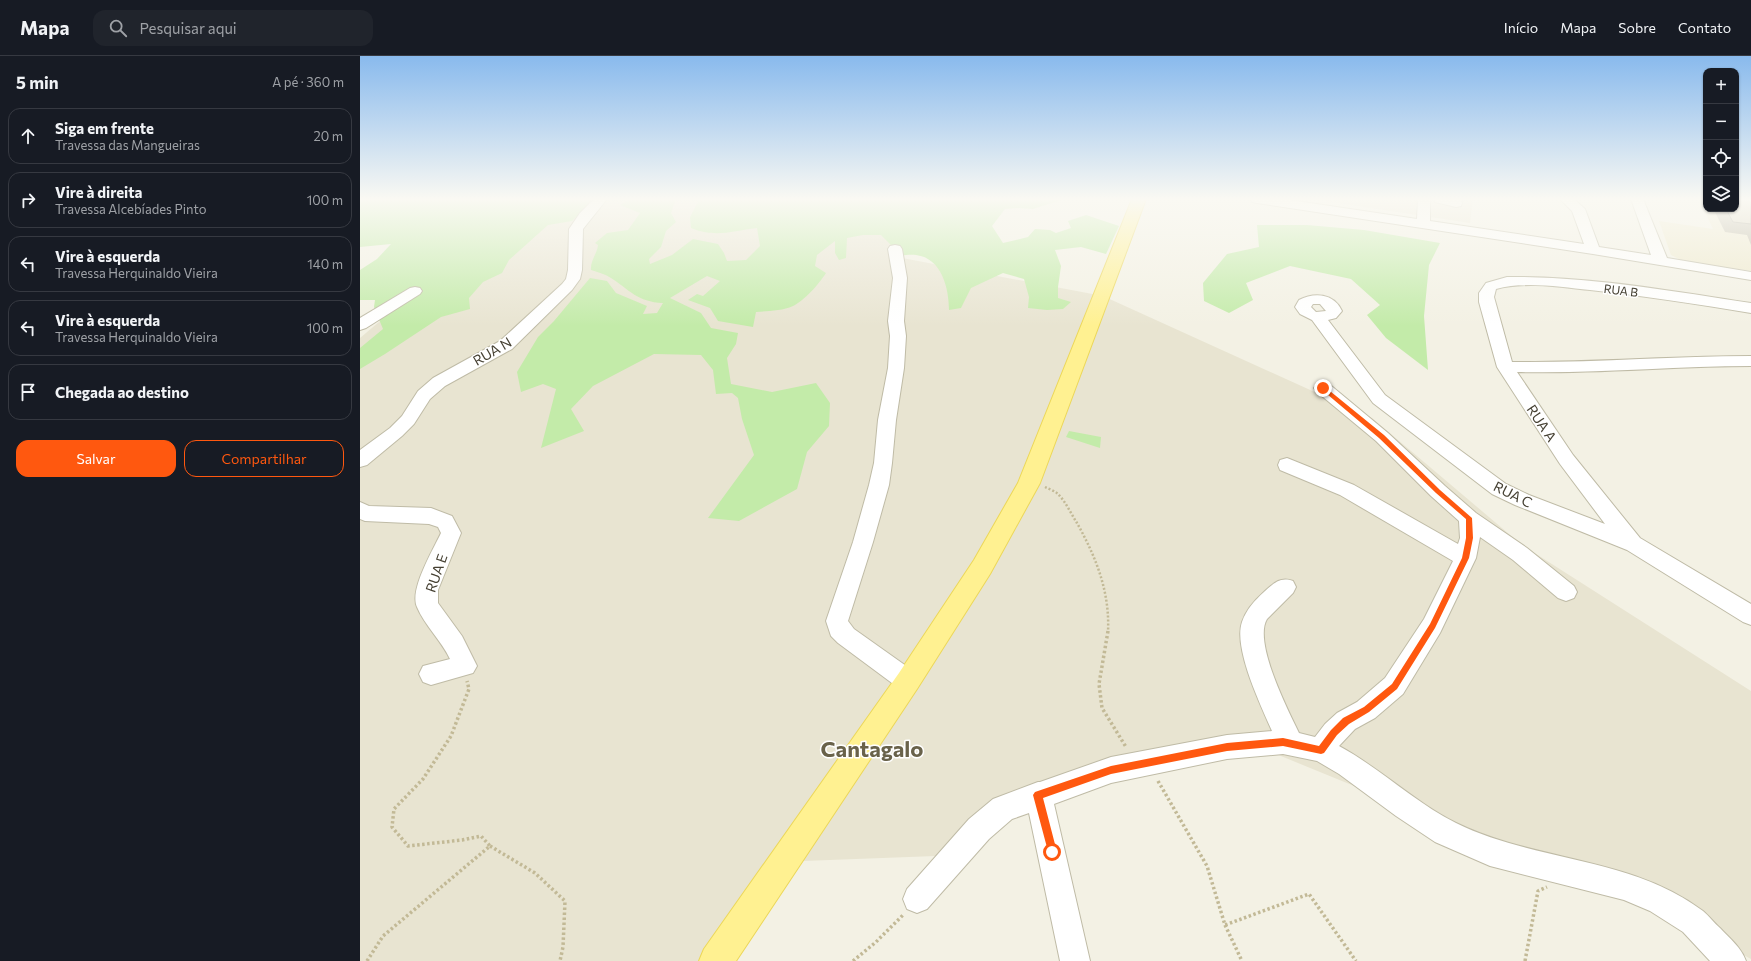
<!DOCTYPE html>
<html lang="pt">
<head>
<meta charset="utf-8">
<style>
	:root { --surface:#171b24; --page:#20242c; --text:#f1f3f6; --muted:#9ea1a6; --line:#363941; --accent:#ff580f }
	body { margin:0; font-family:Commissioner,sans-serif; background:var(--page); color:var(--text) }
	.controls { position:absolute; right:12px; top:12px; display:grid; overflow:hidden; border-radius:8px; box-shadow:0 1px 3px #0004 }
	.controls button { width:36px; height:36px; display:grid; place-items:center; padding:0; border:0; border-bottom:1px solid var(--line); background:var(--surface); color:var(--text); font:20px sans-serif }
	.stop { position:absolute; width:12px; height:12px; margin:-9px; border:3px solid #ff580f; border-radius:50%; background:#fff }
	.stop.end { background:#ff580f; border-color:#fff; box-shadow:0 1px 4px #0008 }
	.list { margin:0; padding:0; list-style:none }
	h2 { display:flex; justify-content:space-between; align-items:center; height:52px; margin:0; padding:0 16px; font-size:17px }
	h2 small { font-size:13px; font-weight:400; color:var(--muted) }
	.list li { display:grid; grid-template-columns:26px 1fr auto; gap:12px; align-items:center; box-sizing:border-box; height:56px; margin:0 8px 8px; padding:0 8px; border:1px solid var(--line); border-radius:12px }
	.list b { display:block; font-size:15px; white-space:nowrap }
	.list p { margin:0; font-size:13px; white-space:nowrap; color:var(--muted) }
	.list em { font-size:13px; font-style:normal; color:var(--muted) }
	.actions { display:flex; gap:8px; padding:12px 16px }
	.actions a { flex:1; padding:9px 0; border:1px solid var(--accent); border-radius:12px; text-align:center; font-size:14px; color:var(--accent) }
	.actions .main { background:var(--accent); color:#fff }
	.icon { flex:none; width:22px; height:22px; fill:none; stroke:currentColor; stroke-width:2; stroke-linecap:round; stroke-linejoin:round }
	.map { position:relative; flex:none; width:1391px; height:905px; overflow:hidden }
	header { display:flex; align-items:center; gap:24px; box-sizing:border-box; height:56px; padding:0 20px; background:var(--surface); border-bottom:1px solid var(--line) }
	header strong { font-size:19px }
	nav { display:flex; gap:22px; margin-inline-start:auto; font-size:14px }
	.search { width:280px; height:36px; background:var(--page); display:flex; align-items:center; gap:10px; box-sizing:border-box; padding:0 14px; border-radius:12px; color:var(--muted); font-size:15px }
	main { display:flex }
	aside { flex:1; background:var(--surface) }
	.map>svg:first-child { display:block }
	.residential { fill:#e8e4d1 }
	.education { fill:#eee9cc }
	.green { fill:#c3eba9 }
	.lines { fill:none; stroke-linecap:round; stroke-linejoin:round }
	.minor-casing { stroke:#bfbba6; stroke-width:2 }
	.major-casing { stroke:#ecd759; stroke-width:2 }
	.path-far1 { stroke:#c2b996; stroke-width:2.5; stroke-dasharray:2 2; stroke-linecap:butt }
	.path { stroke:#c2b996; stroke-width:3.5; stroke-dasharray:2.5 2.5; stroke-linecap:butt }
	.minor { fill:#fff; fill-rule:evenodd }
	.major { fill:#fff191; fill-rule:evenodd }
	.wall { fill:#b8b29e }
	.building { fill:#d6cfb8; stroke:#969181 }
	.route { fill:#ff580f }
	.labels { text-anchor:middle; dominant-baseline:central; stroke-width:3; stroke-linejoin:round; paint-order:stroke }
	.far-street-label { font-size:12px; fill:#464133; stroke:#fff }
	.street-label { font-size:14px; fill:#464133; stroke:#fff }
	.near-district-label { font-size:22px; font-weight:bold; fill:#69624a; stroke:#fff }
</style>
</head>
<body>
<header>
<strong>Mapa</strong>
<div class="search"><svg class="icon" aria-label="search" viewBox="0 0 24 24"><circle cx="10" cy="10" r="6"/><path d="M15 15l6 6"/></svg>Pesquisar aqui</div>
<nav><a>Início</a><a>Mapa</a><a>Sobre</a><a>Contato</a></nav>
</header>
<main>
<aside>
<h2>5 min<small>A pé · 360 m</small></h2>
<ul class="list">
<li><svg class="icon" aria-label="ahead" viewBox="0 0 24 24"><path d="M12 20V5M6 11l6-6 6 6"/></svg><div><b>Siga em frente</b><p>Travessa das Mangueiras</p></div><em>20 m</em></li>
<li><svg class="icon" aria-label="right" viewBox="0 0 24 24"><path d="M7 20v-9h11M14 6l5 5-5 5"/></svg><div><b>Vire à direita</b><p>Travessa Alcebíades Pinto</p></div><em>100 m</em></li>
<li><svg class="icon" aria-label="left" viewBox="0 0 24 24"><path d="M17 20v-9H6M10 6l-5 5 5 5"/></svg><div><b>Vire à esquerda</b><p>Travessa Herquinaldo Vieira</p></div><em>140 m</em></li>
<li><svg class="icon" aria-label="left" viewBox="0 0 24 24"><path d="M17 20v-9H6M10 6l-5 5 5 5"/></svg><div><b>Vire à esquerda</b><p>Travessa Herquinaldo Vieira</p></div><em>100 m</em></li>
<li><svg class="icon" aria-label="arrive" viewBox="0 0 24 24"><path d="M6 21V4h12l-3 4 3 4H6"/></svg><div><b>Chegada ao destino</b></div></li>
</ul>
<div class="actions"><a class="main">Salvar</a><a>Compartilhar</a></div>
</aside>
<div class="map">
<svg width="1391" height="905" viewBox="0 0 1391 905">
	<rect width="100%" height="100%" fill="#f3f1e4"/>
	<g class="residential">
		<polygon points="127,143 535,143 537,201 743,240 1012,362 1162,489 1391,635 1391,903 1305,857 889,687 784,694 705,722 602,799 443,805 395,846 355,905 0,905 0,282 77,217"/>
		<polygon points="951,143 1113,143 1110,167"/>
	</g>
	<polygon class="education" points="1339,143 1346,143 1346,153 1376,153 1391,143 1391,215 1323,205 1311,199 1299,165 1353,173"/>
	<g class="green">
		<polygon points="0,143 235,143 212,165 188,169 149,204 142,217 123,226 109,242 110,253 81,261 25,298 0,313 0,292 23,273 14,251 15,244 0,244 0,214 17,203 31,188 0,191"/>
		<path d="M316,143l-5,14 5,9 -10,9 -5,16 -12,12 1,5 22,-9 21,-16 25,5 6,9 3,8 19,-1 14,-14 -3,-18c-25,3 -42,10 -66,0l-1,-11 8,-15 -2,-3h368l-31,10 -15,-1 -13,1 -13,17 11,17 25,-6 7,-8 15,1 6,3 15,-5 -3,-7 18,-6 33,11 -13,28 -25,-7 -26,3 6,16 -3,21v11l13,4 -8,7 -16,1 -19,-2 1,-11 -5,-18 -21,-6 -32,15 -10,20 -12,2c0,-21 -7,-52 -33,-55 -7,-1 -17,1 -25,2l3,-9 -13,-13h-18l-16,3 -1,20 -7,2 -4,-7v-12l-18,14 -2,11 11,7c-7,11 -22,28 -33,33 -11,5 -25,5 -37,6l-3,15 -35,-6 -8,-13 -22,-8 9,-6 6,2 17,-15 -13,-5 -37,22 31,15 10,15 27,5 -2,11 -9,14 4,26 41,8 44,-9 14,20 -1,23 -22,26 -10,37 -58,32 -31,-3 46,-63 -12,-36 -4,-21 -6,-5 -16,1 -3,-24 -12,-15 -47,-1 -61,32 -22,23 13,22 -43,17 15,-59 -13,-5 -22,8 -4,-20 21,-35 16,-16 36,-43 17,3 9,12 31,13 -4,8 14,-1 6,-10c-26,-1 -33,-13 -52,-25 -6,-4 -14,-6 -20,-8 -1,-9 6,-16 7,-25l-3,-2 12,-10 21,-3 12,-17 -20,-8 9,-5 6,-1z"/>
		<polygon points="897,169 947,169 1004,174 1080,187 1069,209 1064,260 1068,314 1026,282 1007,259 1020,249 991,223 930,210 886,227 893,244 869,257 844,245 843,227 867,198 899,191"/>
		<polygon points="709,375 741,381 740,392 706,381"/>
	</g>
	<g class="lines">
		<defs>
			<g id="minor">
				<polygon points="234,143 247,143 223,173 222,214 220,223 212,234 152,293 85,330 70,343 54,368 42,380 7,409 0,411 0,394 30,372 42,360 58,335 73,322 140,285 202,228 206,223 208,214 209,173 220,157"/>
				<polygon points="891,143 923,143 1057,163 1058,143 1070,143 1070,165 1224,188 1212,155 1200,143 1214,143 1225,153 1239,191 1291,199 1271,143 1283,143 1307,202 1391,216 1391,224 1233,198 897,147 892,146"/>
				<polygon points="1074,143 1101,144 1102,147 1101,150 1096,151 1075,146"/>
				<polygon points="535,189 540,190 542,193 547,222 544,265 546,280 544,312 536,364 532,407 529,429 513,486 488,565 494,573 556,617 560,625 556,633 548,636 540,633 478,587 471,580 466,565 493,486 509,429 514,407 518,364 528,312 530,280 528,265 533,222 528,193 530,190"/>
				<path d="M1147,221c82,-1 163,14 244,26v10c-53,-9 -107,-17 -161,-23 -30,-3 -64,-9 -94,-1l-2,8 18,65c80,1 159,-6 239,-6v10c-78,0 -156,8 -234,6l56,83 67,83 111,66v21l-8,-3 -116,-72 -112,-45 -23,-11 -119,-91 -61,-83 -12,-6 -5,-7 4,-7c15,-8 35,-7 43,11l-6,7 -8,2 57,75 121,89 23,11 76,29 -45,-60 -63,-97 -18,-65v-9l7,-10zM953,248h7l6,7 -10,1 -5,-5z"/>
				<polygon points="55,231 60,232 62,235 60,238 6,272 0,274 0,262 50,232"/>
				<path d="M963,326l6,2 59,49 57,53 31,27 51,35 47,38 3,6 -3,6 -8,3 -8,-3 -45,-38 -33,-23 -4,21 -36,75 -37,61 -28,24 -20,11 -16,17c41,22 75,56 117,77 79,39 174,33 247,88 6,5 11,12 17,17 10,11 21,19 26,33h-36l-27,-29 -33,-21 -26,-11 -134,-34 -55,-24 -39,-26 -57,-42 -22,-13 -34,-7 -56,5 -116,24 -57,21 36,157h-30l-31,-148 -17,6 -23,20 -62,70 -10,4 -10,-4 -4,-10 4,-10 62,-70 24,-20 45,-17h2l71,-25 116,-22 45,-4c-11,-25 -39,-83 -30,-109 4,-12 13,-22 22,-30 9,-8 16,-16 29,-11l3,6 -3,6 -26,26c-14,23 21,91 32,114l16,4 10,-13 12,-11 20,-11 28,-24 39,-59 29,-58 -113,-66 -60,-25 -2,-5 2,-5 7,-2 67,27 104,59 2,-6 -1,-17 -28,-25 -55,-55 -59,-49 -3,-4 3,-4z"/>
				<path d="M0,446l9,4 62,2 21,8 9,17 -23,57v13l24,33 15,30 -4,7 -42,12 -8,-3 -4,-8 4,-8 27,-7c-9,-19 -25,-33 -33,-52 -8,-17 16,-57 24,-74l-3,-6 -9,-3 -64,-3 -5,-2z"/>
			</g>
			<polygon id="major" points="772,143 786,143 680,427 630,518 557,633 376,905 339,905 344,893 539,617 614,504 658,427"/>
		</defs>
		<use href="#minor" class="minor-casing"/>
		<use href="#major" class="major-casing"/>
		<path class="path-far1" d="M685,431c4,2 10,4 13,7 8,8 13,20 19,29 19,34 33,69 31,109"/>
		<g class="path">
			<polyline points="748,575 739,628 742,652 766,691"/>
			<polyline points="798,725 847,810 865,869 949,838 996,905"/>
			<polyline points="130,790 175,817 205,845 203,891 200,905"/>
			<polyline points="865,869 882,905"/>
			<polyline points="7,905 23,880 130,790 121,780 102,784 48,790 32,771 34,753 63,723 91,680 109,633 107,625"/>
			<polyline points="493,905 516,886 544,858"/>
			<polyline points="1165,905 1178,835 1187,831"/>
		</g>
		<use href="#minor" class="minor"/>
		<use href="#major" class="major"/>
	</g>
	<polygon class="wall" points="1391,143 1391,189 1387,179 1365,176 1354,154 1355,153 1376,153"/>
	<polygon class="building" points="1376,143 1391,143 1391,168 1373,166 1366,153 1376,153"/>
	<linearGradient id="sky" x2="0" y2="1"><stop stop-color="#89baed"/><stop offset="0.53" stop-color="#faf9f3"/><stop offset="1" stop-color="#faf9f3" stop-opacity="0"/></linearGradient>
	<rect width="1391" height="270" fill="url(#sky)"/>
	<polygon class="route" points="961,331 965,331 1024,379 1080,434 1112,462 1113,482 1109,502 1075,572 1037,633 1009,656 989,668 977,679 964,697 961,698 923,690 867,695 751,718 683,742 697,796 695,799 692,801 689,799 673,739 675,736 751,710 867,687 923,682 959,690 971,674 983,662 1004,651 1032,628 1070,568 1102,502 1106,482 1106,463 1076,437 1019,382 961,333"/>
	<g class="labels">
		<g class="far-street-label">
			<text transform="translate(1261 234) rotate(7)">RUA B</text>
		</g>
		<g class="street-label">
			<text transform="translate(132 295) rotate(-30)">RUA N</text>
			<text transform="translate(1182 367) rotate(56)">RUA A</text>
			<text transform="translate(1153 438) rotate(27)">RUA C</text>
			<text transform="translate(76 517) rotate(-71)">RUA E</text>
		</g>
		<g class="near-district-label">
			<text x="512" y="692">Cantagalo</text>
		</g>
	</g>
</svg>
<div class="controls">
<button>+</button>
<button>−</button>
<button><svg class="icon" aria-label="locate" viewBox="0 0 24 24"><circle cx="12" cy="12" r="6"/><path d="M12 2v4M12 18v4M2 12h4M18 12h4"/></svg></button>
<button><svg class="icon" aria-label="layers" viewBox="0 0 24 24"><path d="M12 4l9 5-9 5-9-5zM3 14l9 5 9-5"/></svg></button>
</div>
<div class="stop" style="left:692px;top:796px"></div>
<div class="stop end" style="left:963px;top:332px"></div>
</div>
</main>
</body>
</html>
